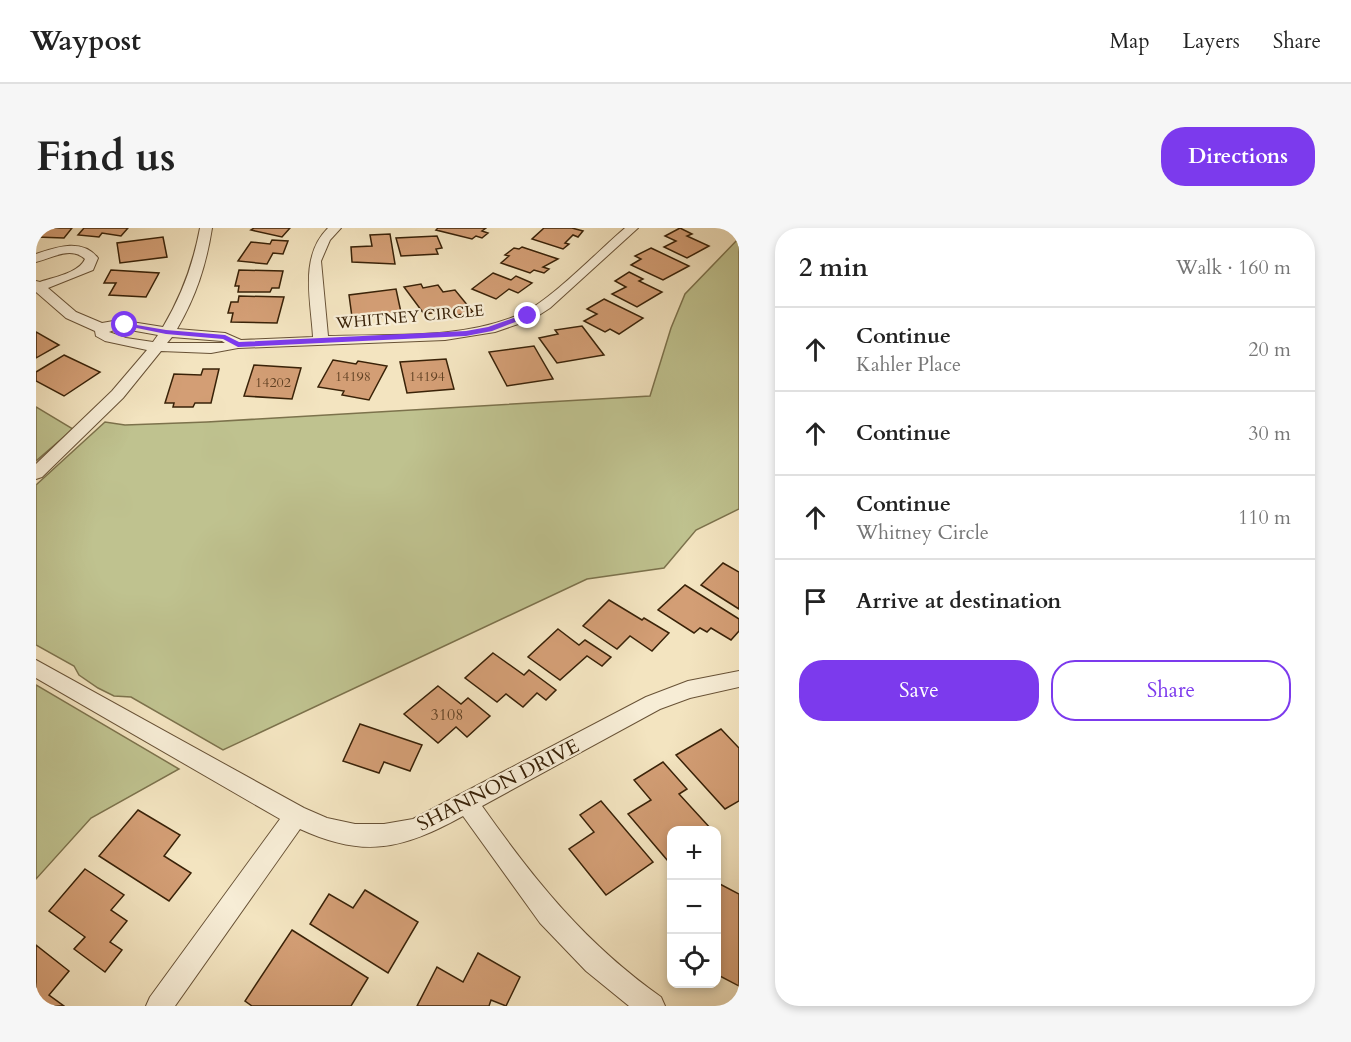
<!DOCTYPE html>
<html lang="en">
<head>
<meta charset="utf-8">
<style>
	:root { --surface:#fff; --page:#f6f6f6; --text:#222; --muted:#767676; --line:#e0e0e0; --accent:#7c3aed }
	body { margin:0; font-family:Cardo,serif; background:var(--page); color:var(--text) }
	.controls { position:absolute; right:18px; bottom:18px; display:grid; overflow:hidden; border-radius:12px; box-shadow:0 3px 9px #0003 }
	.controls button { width:54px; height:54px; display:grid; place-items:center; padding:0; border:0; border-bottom:2px solid var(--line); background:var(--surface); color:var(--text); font:30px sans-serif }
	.stop { position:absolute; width:18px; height:18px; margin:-14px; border:4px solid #7c3aed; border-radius:50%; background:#fff }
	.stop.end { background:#7c3aed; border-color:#fff; box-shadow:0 2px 6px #0008 }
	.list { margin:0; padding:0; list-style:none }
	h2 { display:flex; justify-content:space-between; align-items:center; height:78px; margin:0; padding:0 24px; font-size:26px }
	h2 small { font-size:20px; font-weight:400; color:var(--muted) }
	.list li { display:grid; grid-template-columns:39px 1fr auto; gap:18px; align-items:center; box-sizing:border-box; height:84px; padding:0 24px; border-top:2px solid var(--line) }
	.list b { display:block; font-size:22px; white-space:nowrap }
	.list p { margin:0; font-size:20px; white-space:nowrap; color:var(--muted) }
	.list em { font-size:20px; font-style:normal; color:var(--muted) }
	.actions { display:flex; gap:12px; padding:18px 24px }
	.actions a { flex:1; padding:14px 0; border:2px solid var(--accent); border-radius:24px; text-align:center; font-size:21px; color:var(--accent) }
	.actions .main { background:var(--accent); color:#fff }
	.icon { flex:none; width:33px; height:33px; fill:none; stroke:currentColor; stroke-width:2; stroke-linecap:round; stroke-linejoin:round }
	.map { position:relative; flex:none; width:703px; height:778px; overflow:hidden; border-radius:24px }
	header { display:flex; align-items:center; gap:36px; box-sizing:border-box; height:84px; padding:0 30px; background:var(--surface); border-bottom:2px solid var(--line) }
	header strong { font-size:28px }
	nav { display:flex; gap:33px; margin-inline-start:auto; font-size:21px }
	.intro { display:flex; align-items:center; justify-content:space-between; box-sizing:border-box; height:144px; padding:0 36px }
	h1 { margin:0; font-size:42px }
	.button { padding:15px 27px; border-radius:24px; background:var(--accent); color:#fff; font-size:21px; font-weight:700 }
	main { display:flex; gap:36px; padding:0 36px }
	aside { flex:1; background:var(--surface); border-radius:24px; box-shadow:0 3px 9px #0003 }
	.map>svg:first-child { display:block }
	.green { fill:#bfc28f; stroke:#7c724c; stroke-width:1.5 }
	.building { fill:#d39e75; stroke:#392208; stroke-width:1.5 }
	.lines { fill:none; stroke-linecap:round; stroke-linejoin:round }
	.street-casing { stroke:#685236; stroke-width:2 }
	.street { fill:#f7edd6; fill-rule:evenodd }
	.route { fill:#7c3aed }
	.labels { text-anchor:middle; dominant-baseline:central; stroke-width:4.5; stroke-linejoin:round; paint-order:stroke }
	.far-number-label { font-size:14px; fill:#604123 }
	.far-street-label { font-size:16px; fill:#392208; stroke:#f7edd6 }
	.number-label { font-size:16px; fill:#604123 }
	.street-label { font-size:20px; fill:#392208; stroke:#f7edd6 }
</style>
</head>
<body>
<header>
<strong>Waypost</strong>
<nav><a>Map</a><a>Layers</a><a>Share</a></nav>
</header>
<div class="intro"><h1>Find us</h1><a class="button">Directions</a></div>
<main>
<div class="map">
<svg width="703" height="778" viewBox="0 0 703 778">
	<rect width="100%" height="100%" fill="#f3e4c0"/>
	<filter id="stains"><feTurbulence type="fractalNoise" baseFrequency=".00333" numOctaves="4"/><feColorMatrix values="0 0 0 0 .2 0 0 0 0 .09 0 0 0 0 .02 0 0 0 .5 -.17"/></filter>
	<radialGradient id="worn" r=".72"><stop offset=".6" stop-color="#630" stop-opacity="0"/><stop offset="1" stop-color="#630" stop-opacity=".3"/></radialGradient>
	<g class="green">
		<polygon points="703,10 703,281 660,302 628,340 551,351 187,522 95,469 78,468 62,460 43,447 38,438 0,417 0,257 69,194 89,197 171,194 614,168 635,100 649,66"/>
		<polygon points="0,179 37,201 0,233"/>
		<polygon points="0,457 143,541 55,590 0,651"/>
	</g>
	<g class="building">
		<polygon points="0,0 36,0 28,10 0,9"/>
		<polygon points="48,0 92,0 85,8 66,5 63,9 42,7"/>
		<polygon points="218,0 254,0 246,9 215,2"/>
		<polygon points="402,0 450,0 446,3 452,5 446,10 440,8 436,11 400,2"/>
		<polygon points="508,0 536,0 547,3 542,9 537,7 529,15 533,16 527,21 496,11"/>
		<polygon points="644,0 656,6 651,8 673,18 651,30 628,19 640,13 629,8"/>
		<polygon points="354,6 359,36 316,34 315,19 336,18 334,7"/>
		<polygon points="401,8 406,20 400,21 402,26 365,28 360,10"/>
		<polygon points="127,9 131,29 84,35 81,15"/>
		<polygon points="236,12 252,13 247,26 237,25 231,36 202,33 215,14 234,16"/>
		<polygon points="486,19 522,31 507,39 513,41 508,45 498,42 494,45 465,35 473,28 469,27 478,20 483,21"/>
		<polygon points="615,20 653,38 627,52 595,37 605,31 599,28"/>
		<polygon points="75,42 123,45 110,69 73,67 80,55 68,55"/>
		<polygon points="203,42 247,43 243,60 236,60 234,64 202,64 203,58 199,58"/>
		<polygon points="593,44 607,51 603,53 626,64 601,79 576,66 590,59 579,53"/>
		<polygon points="457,45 475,52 480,48 496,55 482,65 473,61 460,71 436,61"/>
		<polygon points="385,56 387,60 402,57 407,64 419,62 437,84 417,88 413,83 388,86 368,59"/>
		<polygon points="360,61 366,89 316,89 313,67"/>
		<polygon points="203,68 248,69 241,95 195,94 197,85 192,85 195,74 202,74"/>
		<polygon points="568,71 607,90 583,106 574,101 569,104 548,93 561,86 551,81"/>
		<polygon points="546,98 568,127 521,135 503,110 522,106 519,102"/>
		<polygon points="0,104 23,117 0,130"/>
		<polygon points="498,118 517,151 471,158 453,124"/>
		<polygon points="28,127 64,144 28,168 0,153 0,144"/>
		<polygon points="410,131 418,161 371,165 364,134"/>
		<polygon points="297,132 320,136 322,133 351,138 333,172 306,167 308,163 282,159"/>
		<polygon points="218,137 265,140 256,171 208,168"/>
		<polygon points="167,141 183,141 175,175 159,175 157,179 137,179 138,175 129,175 138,146 165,147"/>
		<polygon points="687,335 703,344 703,381 665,357"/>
		<polygon points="649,357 703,391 703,403 695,412 675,400 671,404 664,400 658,405 622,382"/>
		<polygon points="573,372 606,392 608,390 633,405 616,423 594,408 581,421 547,398"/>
		<polygon points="522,401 543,417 549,412 575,429 566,438 551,428 524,452 492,429"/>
		<polygon points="457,425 488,447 493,442 520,462 510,472 501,465 487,479 470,466 461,474 429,450"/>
		<polygon points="402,458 425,476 432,470 454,488 431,509 420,499 402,515 368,486"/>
		<polygon points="324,496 386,517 374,543 348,534 343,545 307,533"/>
		<polygon points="685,501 703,520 703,573 689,581 640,527"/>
		<polygon points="627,534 651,561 643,566 676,602 636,602 636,631 632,633 592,586 615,572 598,552"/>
		<polygon points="565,573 617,634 570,667 533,621 558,604 544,587"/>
		<polygon points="102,582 144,607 128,628 155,645 133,673 63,628"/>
		<polygon points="49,641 88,667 75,682 91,693 74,714 86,722 69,744 38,721 49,709 13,683"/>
		<polygon points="680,654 703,666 703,758 680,746"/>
		<polygon points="329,662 382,694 352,745 274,696 293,666 317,680"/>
		<polygon points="256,702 332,750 315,778 216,778 209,773"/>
		<polygon points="0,717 33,743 13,767 28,778 0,778"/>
		<polygon points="442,725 484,749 470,778 455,772 453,778 381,778 401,739 427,754"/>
	</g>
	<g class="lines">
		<defs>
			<g id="street">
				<path d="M164,0h12c-6,38 -16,68 -35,101l48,4 16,7 72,-3c-2,-37 -14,-80 15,-109h13l-11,12 -9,21 7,75c63,-2 136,4 195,-23 29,-14 75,-62 102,-85h13l-88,80 -17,11 -38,13 -50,8 -207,8 -27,5 -50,-2 -38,47 -81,79 -6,2v-15l76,-73 35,-41 -42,-9 -9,-5 -1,-5 -29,-13 -30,-26v-11l4,1c14,-5 39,-9 45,-23 -14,-13 -33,-1 -49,3v-8c21,-7 46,-16 62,4l-5,12 -45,18 28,24 26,11 17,-3 44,7c19,-32 30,-62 37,-99zM83,100l39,7 -5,7 -27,-4 -17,-6zM136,109l50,4 3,2h-58z"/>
				<path d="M0,432l268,148 23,10 28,6h29l29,-5 233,-122 42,-16 51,-10v16l-49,11 -30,11 -178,97c53,75 103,137 179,191l4,9h-36l-43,-35 -46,-48 -77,-107c-60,33 -98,43 -163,13l-125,177h-29l4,-9 130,-178 -244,-141z"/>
			</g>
		</defs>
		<use href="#street" class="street-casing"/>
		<use href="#street" class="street"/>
	</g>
	<polygon class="route" points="489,86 495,88 456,103 430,108 202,119 187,111 130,106 86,97 89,95 130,102 189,107 203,114 430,103 452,99"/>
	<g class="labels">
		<g class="far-number-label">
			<text x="317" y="148">14198</text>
			<text x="391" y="148">14194</text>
			<text x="237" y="154">14202</text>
		</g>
		<g class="far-street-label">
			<text transform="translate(374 89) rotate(-5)">WHITNEY CIRCLE</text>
		</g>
		<g class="number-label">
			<text x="411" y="487">3108</text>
		</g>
		<g class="street-label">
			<text transform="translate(462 557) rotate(-27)">SHANNON DRIVE</text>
		</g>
	</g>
	<rect width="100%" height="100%" filter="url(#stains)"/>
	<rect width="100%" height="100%" fill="url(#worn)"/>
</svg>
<div class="controls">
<button>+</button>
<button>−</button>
<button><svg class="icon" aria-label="locate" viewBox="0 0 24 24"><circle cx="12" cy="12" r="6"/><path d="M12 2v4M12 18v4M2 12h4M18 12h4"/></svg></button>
</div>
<div class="stop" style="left:89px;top:97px"></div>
<div class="stop end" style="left:492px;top:88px"></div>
</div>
<aside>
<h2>2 min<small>Walk · 160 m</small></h2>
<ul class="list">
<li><svg class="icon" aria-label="ahead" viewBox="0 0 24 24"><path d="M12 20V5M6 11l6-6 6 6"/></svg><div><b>Continue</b><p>Kahler Place</p></div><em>20 m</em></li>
<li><svg class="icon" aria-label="ahead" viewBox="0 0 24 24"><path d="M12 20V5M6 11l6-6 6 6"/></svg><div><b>Continue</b></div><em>30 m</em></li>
<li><svg class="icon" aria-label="ahead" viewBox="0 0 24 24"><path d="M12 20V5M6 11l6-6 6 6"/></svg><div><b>Continue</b><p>Whitney Circle</p></div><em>110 m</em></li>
<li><svg class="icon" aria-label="arrive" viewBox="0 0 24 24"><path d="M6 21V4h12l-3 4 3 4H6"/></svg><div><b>Arrive at destination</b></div></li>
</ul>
<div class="actions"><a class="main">Save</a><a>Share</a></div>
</aside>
</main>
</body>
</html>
